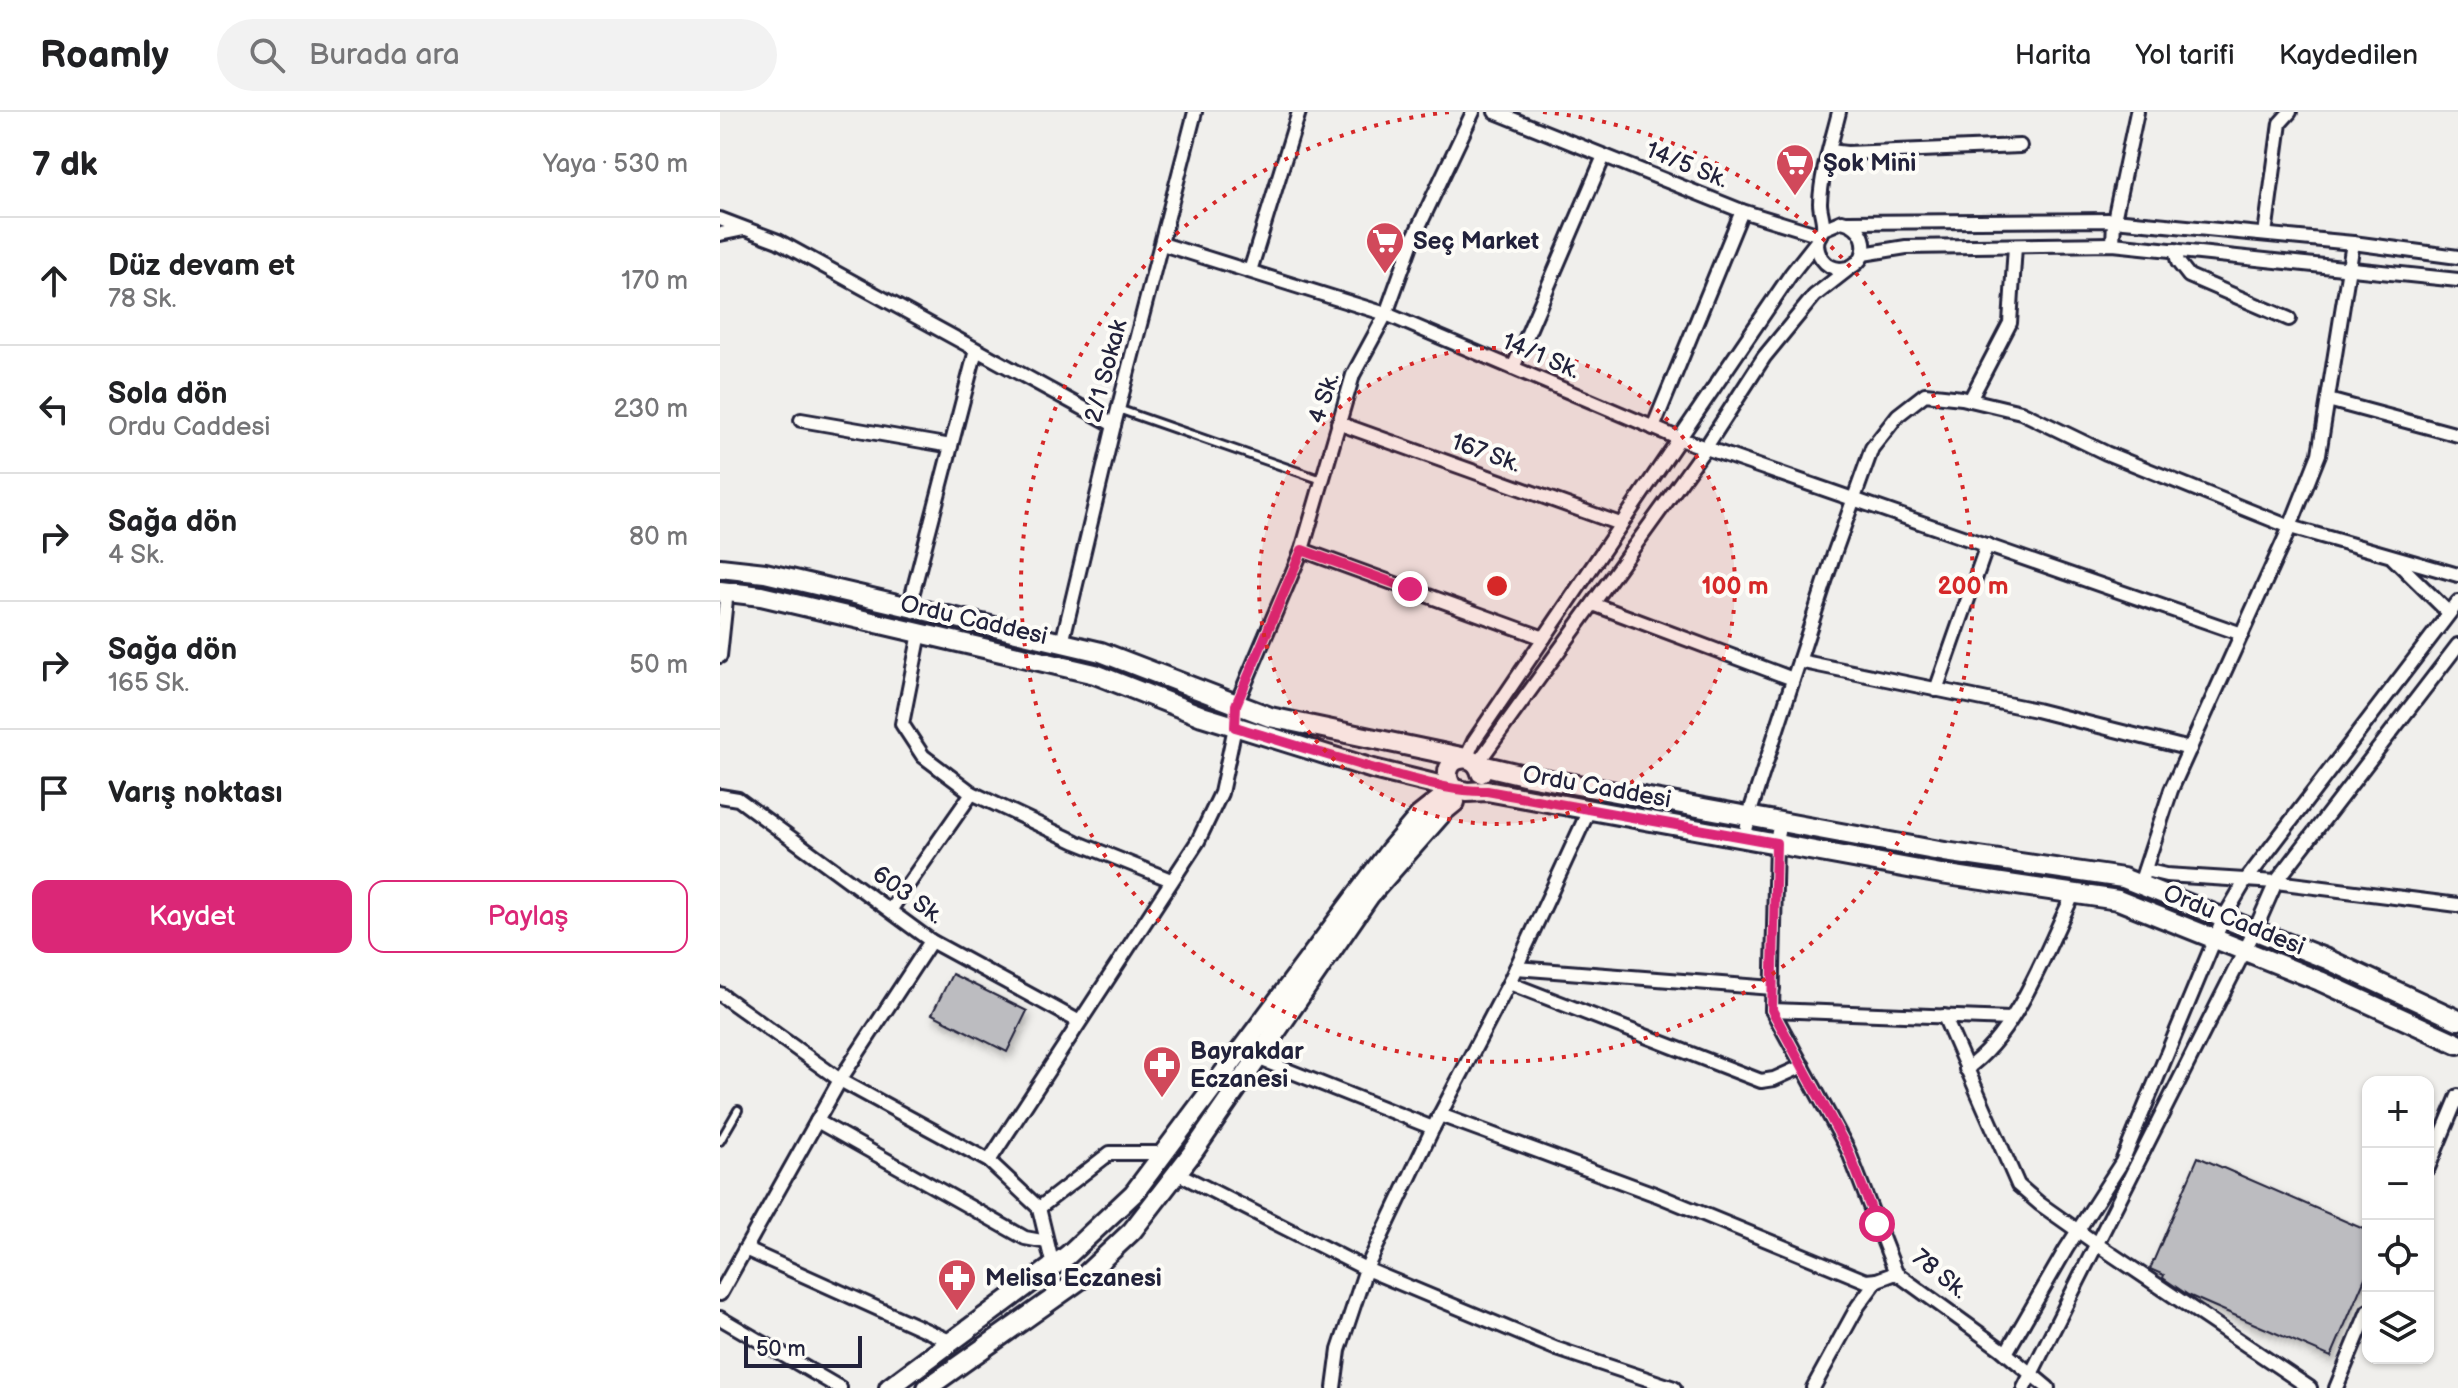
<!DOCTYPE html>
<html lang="tr">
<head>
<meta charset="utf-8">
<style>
	:root { --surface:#fff; --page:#f2f2f2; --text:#202124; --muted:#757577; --line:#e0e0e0; --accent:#db2777 }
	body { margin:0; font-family:"Balsamiq Sans",sans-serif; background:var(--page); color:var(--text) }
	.controls { position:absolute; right:24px; bottom:24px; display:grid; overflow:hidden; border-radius:16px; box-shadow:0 2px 6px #0004 }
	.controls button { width:72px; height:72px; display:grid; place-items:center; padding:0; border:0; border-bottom:2px solid var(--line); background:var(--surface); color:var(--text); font:40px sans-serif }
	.scale { position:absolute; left:24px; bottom:20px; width:118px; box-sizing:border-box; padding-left:8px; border:4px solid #22223b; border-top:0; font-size:22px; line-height:28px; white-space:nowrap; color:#22223b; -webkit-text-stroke:6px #fdfcf7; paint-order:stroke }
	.stop { position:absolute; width:24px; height:24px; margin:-18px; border:6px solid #db2777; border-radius:50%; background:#fff }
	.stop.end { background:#db2777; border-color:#fff; box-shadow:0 2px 8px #0008 }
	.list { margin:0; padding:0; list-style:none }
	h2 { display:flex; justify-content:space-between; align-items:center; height:104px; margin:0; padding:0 32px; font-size:34px }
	h2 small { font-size:26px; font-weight:400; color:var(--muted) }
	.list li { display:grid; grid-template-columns:52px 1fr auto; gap:24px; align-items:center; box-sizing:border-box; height:128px; padding:0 32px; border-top:2px solid var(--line) }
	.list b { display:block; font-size:30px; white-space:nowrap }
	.list p { margin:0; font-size:26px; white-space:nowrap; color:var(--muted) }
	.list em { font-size:26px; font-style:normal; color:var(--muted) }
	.actions { display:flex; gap:16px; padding:24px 32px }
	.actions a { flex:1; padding:18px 0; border:2px solid var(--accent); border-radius:16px; text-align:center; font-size:28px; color:var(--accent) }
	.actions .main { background:var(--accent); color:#fff }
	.icon { flex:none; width:44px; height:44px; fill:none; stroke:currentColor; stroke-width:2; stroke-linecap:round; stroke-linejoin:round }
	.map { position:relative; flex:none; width:1738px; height:1276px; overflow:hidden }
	header { display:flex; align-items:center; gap:48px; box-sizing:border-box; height:112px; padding:0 40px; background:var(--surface); border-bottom:2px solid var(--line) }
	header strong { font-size:38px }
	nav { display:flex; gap:44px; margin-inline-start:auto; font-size:28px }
	.search { width:560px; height:72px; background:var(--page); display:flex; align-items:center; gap:20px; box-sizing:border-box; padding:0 28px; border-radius:44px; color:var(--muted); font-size:30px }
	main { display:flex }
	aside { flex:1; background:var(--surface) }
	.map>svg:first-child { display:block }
	.building { fill:#bcbcc0; stroke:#22223b; stroke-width:2; filter:url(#shadow) }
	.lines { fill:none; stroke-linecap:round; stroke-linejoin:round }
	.service-casing { stroke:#22223b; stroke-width:12 }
	.minor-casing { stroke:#22223b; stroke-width:18 }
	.secondary-casing { stroke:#22223b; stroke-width:24 }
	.service { stroke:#fdfcf7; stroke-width:6 }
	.minor { stroke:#fdfcf7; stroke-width:12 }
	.secondary { stroke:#fdfcf7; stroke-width:18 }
	.route { stroke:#db2777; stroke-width:10 }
	.ring { fill:none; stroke:#d62828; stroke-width:4; stroke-dasharray:4 8 }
	.labels { text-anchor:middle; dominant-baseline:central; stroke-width:8; stroke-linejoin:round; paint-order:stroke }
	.poi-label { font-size:24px; font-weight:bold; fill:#22223b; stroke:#fdfcf7; text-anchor:start }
	.street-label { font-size:24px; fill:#22223b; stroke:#fdfcf7 }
	.centre { fill:#d62828; stroke:#fdfcf7; stroke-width:4 }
	.ring-label { font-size:24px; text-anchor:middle; font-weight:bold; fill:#d62828; stroke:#fdfcf7; stroke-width:8; stroke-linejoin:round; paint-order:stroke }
</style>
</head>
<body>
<header>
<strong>Roamly</strong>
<div class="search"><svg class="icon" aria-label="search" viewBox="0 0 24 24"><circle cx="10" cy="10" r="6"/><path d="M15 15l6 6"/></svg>Burada ara</div>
<nav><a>Harita</a><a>Yol tarifi</a><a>Kaydedilen</a></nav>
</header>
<main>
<aside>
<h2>7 dk<small>Yaya · 530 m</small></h2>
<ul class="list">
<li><svg class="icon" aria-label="ahead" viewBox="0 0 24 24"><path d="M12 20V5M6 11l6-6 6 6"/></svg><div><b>Düz devam et</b><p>78 Sk.</p></div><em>170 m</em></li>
<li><svg class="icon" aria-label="left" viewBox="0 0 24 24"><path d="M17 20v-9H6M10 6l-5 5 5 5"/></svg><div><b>Sola dön</b><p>Ordu Caddesi</p></div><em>230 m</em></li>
<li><svg class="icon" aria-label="right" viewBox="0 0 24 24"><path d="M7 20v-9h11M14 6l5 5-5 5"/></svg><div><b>Sağa dön</b><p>4 Sk.</p></div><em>80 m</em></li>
<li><svg class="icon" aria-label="right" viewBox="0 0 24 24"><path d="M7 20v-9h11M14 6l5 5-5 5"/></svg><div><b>Sağa dön</b><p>165 Sk.</p></div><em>50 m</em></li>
<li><svg class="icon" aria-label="arrive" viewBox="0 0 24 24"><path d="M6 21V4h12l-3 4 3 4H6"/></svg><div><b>Varış noktası</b></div></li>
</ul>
<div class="actions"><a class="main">Kaydet</a><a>Paylaş</a></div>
</aside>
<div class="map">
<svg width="1738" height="1276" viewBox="0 0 1738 1276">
	<defs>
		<filter id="shadow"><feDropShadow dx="3" dy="5.5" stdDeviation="4" flood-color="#0004"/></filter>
	</defs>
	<rect width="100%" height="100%" fill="#f0efec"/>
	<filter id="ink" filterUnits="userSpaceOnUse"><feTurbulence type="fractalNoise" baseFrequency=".0125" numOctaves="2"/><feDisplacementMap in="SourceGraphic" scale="16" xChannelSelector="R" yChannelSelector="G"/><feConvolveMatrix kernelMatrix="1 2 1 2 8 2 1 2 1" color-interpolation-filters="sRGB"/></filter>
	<g filter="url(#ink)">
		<g class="building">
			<polygon points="232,862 307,899 287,940 212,902"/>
			<polygon points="1478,1045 1648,1119 1648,1159 1611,1245 1468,1183 1443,1166 1444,1163 1430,1157"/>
		</g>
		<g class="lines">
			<defs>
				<g id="service">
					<polyline points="398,297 602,368"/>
					<polyline points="0,1029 18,998"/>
				</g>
				<g id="minor">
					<polyline points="775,0 1022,99 1100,123"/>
					<polyline points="1110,39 1127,41 1300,34"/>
					<polyline points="0,107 58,129 394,313"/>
					<polyline points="1128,110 1394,108 1633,131 1738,145"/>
					<path d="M1103,117l19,-8c31,6 29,48 -2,48 -15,-1 -26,-16 -22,-31 1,-3 5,-7 5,-11 1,-7 -3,-16 -3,-24 1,-30 12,-62 19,-91"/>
					<polyline points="0,122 24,117"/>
					<polyline points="1545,122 1560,11 1570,0"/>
					<polyline points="442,132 666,202 960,327 1522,522"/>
					<polyline points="1393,132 1394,108 1417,0"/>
					<polyline points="1455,138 1458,150 1469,164 1569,207"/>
					<polyline points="1143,142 1186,135 1393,132 1738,168"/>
					<polyline points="530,159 579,0"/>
					<polyline points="793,256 884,44"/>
					<polyline points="1250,288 1290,211 1295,134"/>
					<polyline points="1608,288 1738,323"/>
					<polyline points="81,308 231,334"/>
					<polyline points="618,311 900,412"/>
					<polyline points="933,316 1022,99"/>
					<polyline points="582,438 824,526"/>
					<polyline points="1673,446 1729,501"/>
					<polyline points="873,492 1073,567"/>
					<polyline points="189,495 256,238"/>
					<polyline points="200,521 182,612 203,644 252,681 356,730 451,768"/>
					<polyline points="342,531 394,313 475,0"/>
					<polyline points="0,544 7,478"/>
					<polyline points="1079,549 1316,598 1470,637"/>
					<polyline points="1216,578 1267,433"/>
					<polyline points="746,646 754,629 1071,162 1097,129"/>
					<polyline points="757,652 986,335 1044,245 1094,184 1135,152"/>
					<polyline points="0,684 18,687 211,829 358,909"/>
					<polyline points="1060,709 1056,731 1052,898 1128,1038 1176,1161 1281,1237 1328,1276"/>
					<polyline points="1025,725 1029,703 1114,442 1152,336 1178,303 1205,282 1242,286 1301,300 1386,341 1570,415 1738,463"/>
					<polyline points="1425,758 1446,763 1556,770 1738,793"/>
					<polyline points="1420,772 1451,678 1570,415 1599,342 1633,131"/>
					<polyline points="171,797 252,681"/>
					<polyline points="796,856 1053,876"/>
					<polyline points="789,871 1041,969 1054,967 1083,954"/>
					<polyline points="0,882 120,968 269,1049 319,1096 333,1154"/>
					<polyline points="1052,898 1290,907"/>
					<polyline points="1224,904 1298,1073 1320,1092 1378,1133 1590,1276"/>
					<polyline points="537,946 713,1016"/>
					<path d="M1246,957c52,-36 80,-120 108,-176"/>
					<polyline points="720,1003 937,1083 1146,1169 1157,1168"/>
					<polyline points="97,1009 305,1126 327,1130"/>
					<polyline points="269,1049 478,729 501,681 515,615 516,593 582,438 633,263 666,202 693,127 753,0"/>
					<polyline points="1708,1056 1738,984"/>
					<polyline points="457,1061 646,1157 713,1016 789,871 869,698"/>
					<polyline points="319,1096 390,1041 444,1041"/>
					<polyline points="25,1137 232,1230"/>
					<polyline points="0,1182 120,968 211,829"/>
					<polyline points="0,1206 120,1276"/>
					<polyline points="1286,1241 1346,1137 1402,1050 1504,805 1526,768 1738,490"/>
					<polyline points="614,1276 619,1238 646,1157 837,1237 954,1276"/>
					<polyline points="1093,1276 1138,1194 1157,1168 1176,1161"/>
					<polyline points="1304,1276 1535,818 1556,770 1738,533"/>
					<polyline points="1616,1276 1648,1199"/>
				</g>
				<g id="secondary">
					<polyline points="0,456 45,461 381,540 550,605 746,646"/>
					<polyline points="0,479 41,484 375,562 482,604 653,657 747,680 767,679 1221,762 1398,788 1600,869 1738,932"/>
					<polyline points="757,652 808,664 1225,740 1403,766 1609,848 1738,908"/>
					<path d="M169,1276l179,-133 66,-62 257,-344 28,-33 34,-27c-6,-10 -8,-18 0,-27 12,-7 24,-3 28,11"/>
					<polyline points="207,1276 361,1167 412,1119 473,1040 650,783 724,699 735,690"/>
				</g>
			</defs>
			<use href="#service" class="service-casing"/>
			<use href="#minor" class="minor-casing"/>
			<use href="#secondary" class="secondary-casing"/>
			<use href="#service" class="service"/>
			<use href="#minor" class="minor"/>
			<use href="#secondary" class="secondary"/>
		</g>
	</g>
	<g class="lines" filter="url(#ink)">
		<path class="route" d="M690,477l-108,-39 -66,155 -1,22c53,16 107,33 161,48 30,8 60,17 91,16l289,52 -4,167 76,140 29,74"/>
	</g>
	<circle cx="777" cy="474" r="238" fill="#d62828" fill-opacity=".12"/>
	<g class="ring">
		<circle cx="777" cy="474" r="238"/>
		<path d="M823 0A476 476 0 1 1 731 0"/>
	</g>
	<defs>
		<symbol id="supermarket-pin" viewBox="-11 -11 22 30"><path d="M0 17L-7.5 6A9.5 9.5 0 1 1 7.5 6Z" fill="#d1495b" stroke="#fdfcf7"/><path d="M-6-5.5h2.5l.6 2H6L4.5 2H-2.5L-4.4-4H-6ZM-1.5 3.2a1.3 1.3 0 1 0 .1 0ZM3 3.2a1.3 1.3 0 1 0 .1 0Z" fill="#fff"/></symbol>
		<symbol id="pharmacy-pin" viewBox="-11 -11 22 30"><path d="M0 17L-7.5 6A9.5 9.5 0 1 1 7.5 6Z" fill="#d1495b" stroke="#fdfcf7"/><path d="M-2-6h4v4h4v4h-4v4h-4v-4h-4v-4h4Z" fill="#fff"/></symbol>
	</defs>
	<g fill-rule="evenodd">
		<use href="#supermarket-pin" x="1053" y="29" width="44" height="60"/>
		<use href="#supermarket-pin" x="643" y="107" width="44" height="60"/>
		<use href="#pharmacy-pin" x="420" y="931" width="44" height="60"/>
		<use href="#pharmacy-pin" x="215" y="1144" width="44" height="60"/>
	</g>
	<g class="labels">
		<g class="poi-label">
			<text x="1103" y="51">Şok Mini</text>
			<text x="693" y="129">Seç Market</text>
			<text x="470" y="939">Bayrakdar<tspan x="470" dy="28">Eczanesi</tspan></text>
			<text x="265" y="1166">Melisa Eczanesi</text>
		</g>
		<g class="street-label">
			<text transform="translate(967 53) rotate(22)">14/5 Sk.</text>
			<text transform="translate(821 244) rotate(23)">14/1 Sk.</text>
			<text transform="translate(386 259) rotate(-75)">2/1 Sokak</text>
			<text transform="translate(604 286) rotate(-72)">4 Sk.</text>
			<text transform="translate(766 341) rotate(20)">167 Sk.</text>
			<text transform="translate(254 508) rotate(13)">Ordu Caddesi</text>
			<text transform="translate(877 675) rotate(10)">Ordu Caddesi</text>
			<text transform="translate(188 783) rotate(36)">603 Sk.</text>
			<text transform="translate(1514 808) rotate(22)">Ordu Caddesi</text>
			<text transform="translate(1220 1162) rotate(39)">78 Sk.</text>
		</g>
	</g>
	<circle cx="777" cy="474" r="12" class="centre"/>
	<g class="ring-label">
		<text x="1015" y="482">100 m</text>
		<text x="1253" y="482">200 m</text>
	</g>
</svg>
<div class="controls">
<button>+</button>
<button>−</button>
<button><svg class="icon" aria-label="locate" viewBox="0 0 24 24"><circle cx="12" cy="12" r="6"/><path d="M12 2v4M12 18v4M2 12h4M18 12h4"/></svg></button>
<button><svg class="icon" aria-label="layers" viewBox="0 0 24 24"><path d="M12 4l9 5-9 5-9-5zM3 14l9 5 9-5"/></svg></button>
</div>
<div class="scale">50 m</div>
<div class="stop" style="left:1157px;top:1112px"></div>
<div class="stop end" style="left:690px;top:477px"></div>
</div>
</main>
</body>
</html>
